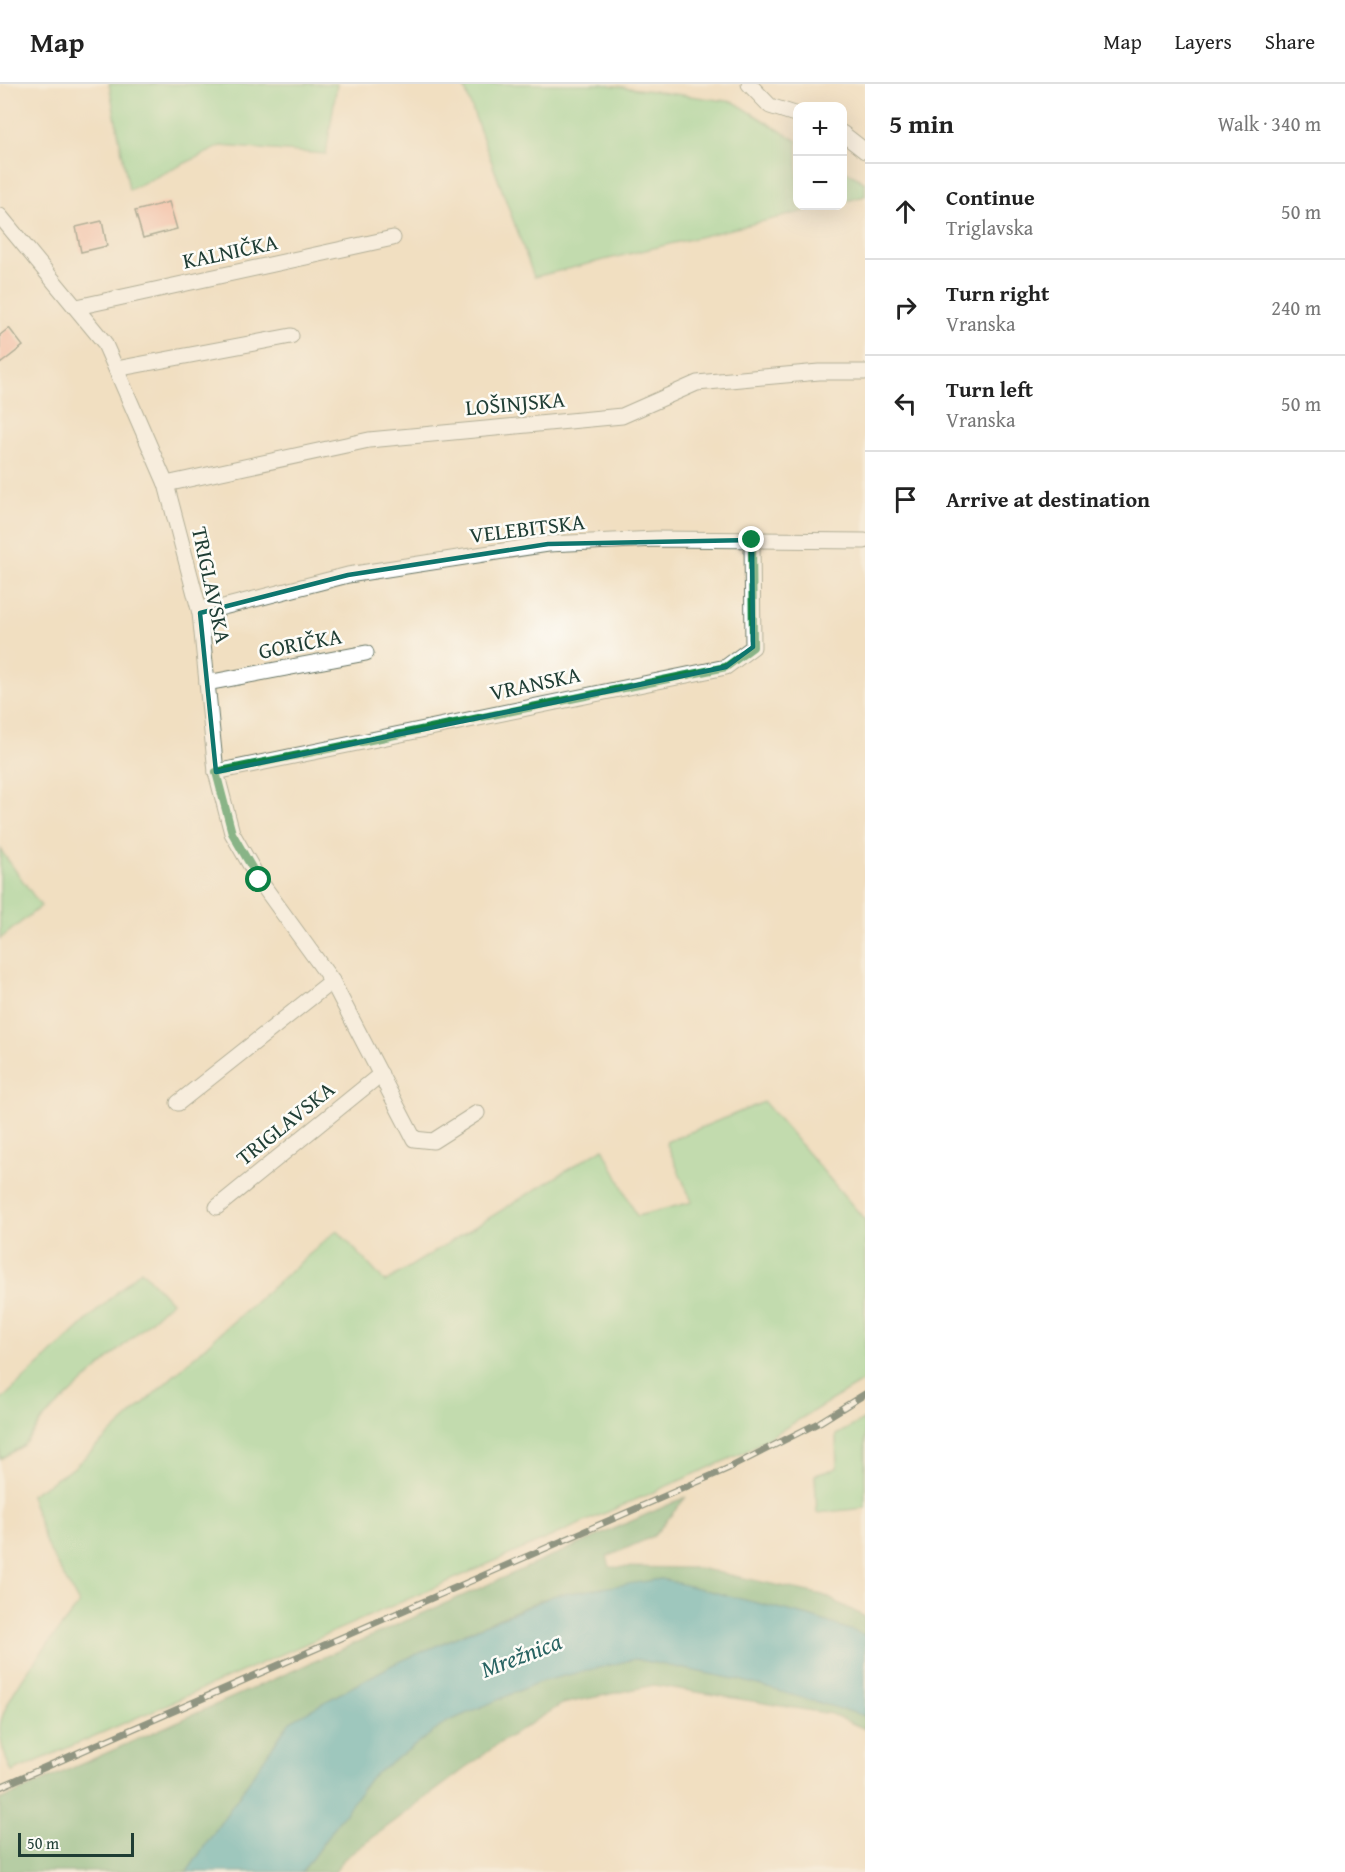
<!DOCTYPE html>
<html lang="en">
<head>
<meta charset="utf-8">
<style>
	:root { --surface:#fff; --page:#f2f2f2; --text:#222; --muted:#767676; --line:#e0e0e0 }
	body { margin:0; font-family:"Gentium Book Plus",serif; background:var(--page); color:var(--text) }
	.controls { position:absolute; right:18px; top:18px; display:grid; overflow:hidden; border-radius:12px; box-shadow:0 6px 24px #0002 }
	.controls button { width:54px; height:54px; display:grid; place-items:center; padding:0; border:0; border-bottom:2px solid var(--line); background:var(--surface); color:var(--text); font:30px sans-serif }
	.scale { position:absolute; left:18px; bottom:15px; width:116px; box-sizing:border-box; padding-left:6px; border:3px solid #1f3d34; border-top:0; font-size:16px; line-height:21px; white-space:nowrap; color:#1f3d34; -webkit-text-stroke:4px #fdfcf7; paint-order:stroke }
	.stop { position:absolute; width:18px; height:18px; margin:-14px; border:4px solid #0b8043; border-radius:50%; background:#fff }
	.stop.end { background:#0b8043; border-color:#fff; box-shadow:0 2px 6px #0008 }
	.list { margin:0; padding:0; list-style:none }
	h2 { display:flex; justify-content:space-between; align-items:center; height:78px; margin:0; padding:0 24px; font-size:26px }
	h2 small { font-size:20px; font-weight:400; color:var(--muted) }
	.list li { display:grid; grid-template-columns:39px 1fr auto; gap:18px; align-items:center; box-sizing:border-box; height:96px; padding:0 24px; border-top:2px solid var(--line) }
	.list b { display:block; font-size:22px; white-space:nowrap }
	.list p { margin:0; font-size:20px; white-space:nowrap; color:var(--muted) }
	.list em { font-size:20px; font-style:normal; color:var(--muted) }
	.icon { flex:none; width:33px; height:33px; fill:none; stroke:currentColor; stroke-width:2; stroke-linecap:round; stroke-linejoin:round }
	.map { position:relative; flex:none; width:865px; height:1788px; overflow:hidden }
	header { display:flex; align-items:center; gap:36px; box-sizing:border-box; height:84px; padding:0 30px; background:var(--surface); border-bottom:2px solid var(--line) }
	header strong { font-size:28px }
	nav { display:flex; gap:33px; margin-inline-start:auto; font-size:21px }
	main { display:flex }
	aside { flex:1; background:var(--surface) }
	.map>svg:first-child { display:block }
	.green { fill:#8ad897; stroke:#548a66; stroke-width:1.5 }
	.forest { fill:#6fb880; stroke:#477a5a; stroke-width:1.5 }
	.water { fill:#3aaab8; stroke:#2c7476; stroke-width:1.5 }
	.building { fill:#faa796 }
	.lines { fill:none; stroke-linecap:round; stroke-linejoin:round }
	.street-casing { stroke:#687665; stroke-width:17 }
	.street { stroke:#fff; stroke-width:15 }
	.rail-casing { stroke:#1f3d34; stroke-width:7 }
	.rail { stroke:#fdfcf7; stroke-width:4.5; stroke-dasharray:14; stroke-linecap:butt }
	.route { stroke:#0b8043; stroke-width:8 }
	.marked { fill:none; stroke:#0f766e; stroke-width:4.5; stroke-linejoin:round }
	.labels { text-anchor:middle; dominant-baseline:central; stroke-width:5; stroke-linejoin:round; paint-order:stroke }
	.street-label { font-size:22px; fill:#1f3d34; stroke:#fdfcf7 }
	.water-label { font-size:24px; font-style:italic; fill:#286362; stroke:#fdfcf7 }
</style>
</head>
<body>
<header>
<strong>Map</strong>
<nav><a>Map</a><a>Layers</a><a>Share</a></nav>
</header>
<main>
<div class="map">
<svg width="865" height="1788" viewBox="0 0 865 1788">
	<rect width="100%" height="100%" fill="#fdfcf7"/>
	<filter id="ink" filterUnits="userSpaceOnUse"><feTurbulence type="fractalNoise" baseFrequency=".0167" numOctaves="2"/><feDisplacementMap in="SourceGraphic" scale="12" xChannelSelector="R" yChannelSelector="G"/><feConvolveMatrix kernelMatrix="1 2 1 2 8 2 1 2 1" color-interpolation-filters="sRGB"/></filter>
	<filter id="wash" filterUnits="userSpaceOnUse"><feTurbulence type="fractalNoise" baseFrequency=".008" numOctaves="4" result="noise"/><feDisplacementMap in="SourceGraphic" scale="24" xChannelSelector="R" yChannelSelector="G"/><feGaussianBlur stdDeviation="1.35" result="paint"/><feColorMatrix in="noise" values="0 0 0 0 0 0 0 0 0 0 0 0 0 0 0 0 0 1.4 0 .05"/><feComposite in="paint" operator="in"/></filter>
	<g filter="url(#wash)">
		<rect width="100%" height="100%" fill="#f1dfc1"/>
		<g class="green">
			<polygon points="109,0 337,0 326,70 221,62 129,106"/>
			<polygon points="463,0 601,0 734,18 797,57 798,122 826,122 534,193"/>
			<polygon points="843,85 865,99 865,112 843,118"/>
			<polygon points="0,765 41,822 0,855"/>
			<path d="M764,1018l101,118v160l-120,72 -733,320c-7,-14 -12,-27 -12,-44 2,-33 58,-95 79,-124l-32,-58 -17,-51 42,-26 147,-135 118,-104 48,52 218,-134 34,68 55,-14 -26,-60z"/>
			<polygon points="141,1186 171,1218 43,1335 23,1362 0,1375 0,1317"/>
			<polygon points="865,1335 865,1424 817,1429 815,1391 837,1384 836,1351"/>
		</g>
		<g class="forest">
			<polygon points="686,1413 654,1452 607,1473 610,1483 698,1484 823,1511 865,1533 865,1551 809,1532 661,1495 543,1515 394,1580 290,1637 187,1788 0,1788 0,1716"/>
			<polygon points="635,1575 740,1596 854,1627 865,1632 865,1645 831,1630 654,1601 562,1620 498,1660 344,1775 335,1788 302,1788 370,1694 447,1638 539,1598"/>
		</g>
		<polygon class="water" points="661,1495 809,1532 865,1551 865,1632 740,1596 635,1575 539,1598 447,1638 370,1694 302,1788 187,1788 290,1637 394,1580 555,1511"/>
		<g id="blocks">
			<g class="building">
				<polygon points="169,118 177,145 143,154 135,127"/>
				<polygon points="102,137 107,162 81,168 76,143"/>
				<polygon points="9,244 23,262 0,280 0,251"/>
			</g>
		</g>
	</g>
	<g filter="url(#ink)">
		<use href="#blocks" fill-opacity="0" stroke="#687665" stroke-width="1.5"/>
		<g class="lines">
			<defs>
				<g id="street">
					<polyline points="749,0 770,22 798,31"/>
					<polyline points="842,49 865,67"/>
					<polyline points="0,132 104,258 116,285 166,400 200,529 216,688 232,749 259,796 332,897 414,1055 433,1057 477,1029"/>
					<polyline points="77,223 393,154"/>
					<polyline points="116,285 291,252"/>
					<polyline points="166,400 369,356 622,332 697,299 819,288 865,288"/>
					<polyline points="200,529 348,491 548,460 656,455 865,457"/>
					<polyline points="207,599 366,569"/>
					<polyline points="216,688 726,583 753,563 752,456"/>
					<polyline points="178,1019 332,897"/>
					<polyline points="217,1123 381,990"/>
				</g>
			</defs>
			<use href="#street" class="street-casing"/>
			<use href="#street" class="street"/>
			<defs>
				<polyline id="rail" points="0,1703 729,1384 820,1338 865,1310"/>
			</defs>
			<use href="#rail" class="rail-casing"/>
			<use href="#rail" class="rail"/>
		</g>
	</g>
	<g class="lines" filter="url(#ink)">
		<polyline class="route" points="259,796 232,749 216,688 726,583 753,563 752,456"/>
	</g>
	<path d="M0 0H865V1788H0ZM752,456l1,107 -27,20 -510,105 -16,-159 148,-38 200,-31z" fill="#f1dfc1" fill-opacity=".55" fill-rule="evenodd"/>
	<path class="marked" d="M752,456l1,107 -27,20 -510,105 -16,-159 148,-38 200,-31z"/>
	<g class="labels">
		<g class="street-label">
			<text transform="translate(230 167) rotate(-12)">KALNIČKA</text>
			<text transform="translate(515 319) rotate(-5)">LOŠINJSKA</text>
			<text transform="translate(527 444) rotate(-7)">VELEBITSKA</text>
			<text transform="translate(212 501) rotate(78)">TRIGLAVSKA</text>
			<text transform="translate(300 559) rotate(-11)">GORIČKA</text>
			<text transform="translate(535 599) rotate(-12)">VRANSKA</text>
			<text transform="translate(285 1039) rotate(-39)">TRIGLAVSKA</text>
		</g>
		<g class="water-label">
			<text transform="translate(521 1571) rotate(-21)">Mrežnica</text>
		</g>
	</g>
</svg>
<div class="controls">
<button>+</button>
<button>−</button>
</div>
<div class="scale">50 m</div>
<div class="stop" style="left:259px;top:796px"></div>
<div class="stop end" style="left:752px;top:456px"></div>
</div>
<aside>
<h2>5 min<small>Walk · 340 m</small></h2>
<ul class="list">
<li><svg class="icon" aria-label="ahead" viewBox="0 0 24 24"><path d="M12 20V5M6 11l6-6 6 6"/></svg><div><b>Continue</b><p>Triglavska</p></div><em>50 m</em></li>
<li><svg class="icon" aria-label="right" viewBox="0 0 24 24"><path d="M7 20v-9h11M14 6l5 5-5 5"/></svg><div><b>Turn right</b><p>Vranska</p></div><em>240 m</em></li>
<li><svg class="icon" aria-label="left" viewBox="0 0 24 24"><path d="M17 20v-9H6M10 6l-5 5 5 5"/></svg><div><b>Turn left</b><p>Vranska</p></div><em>50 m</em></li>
<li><svg class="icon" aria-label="arrive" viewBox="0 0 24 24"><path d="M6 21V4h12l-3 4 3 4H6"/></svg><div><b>Arrive at destination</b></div></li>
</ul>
</aside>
</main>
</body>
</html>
